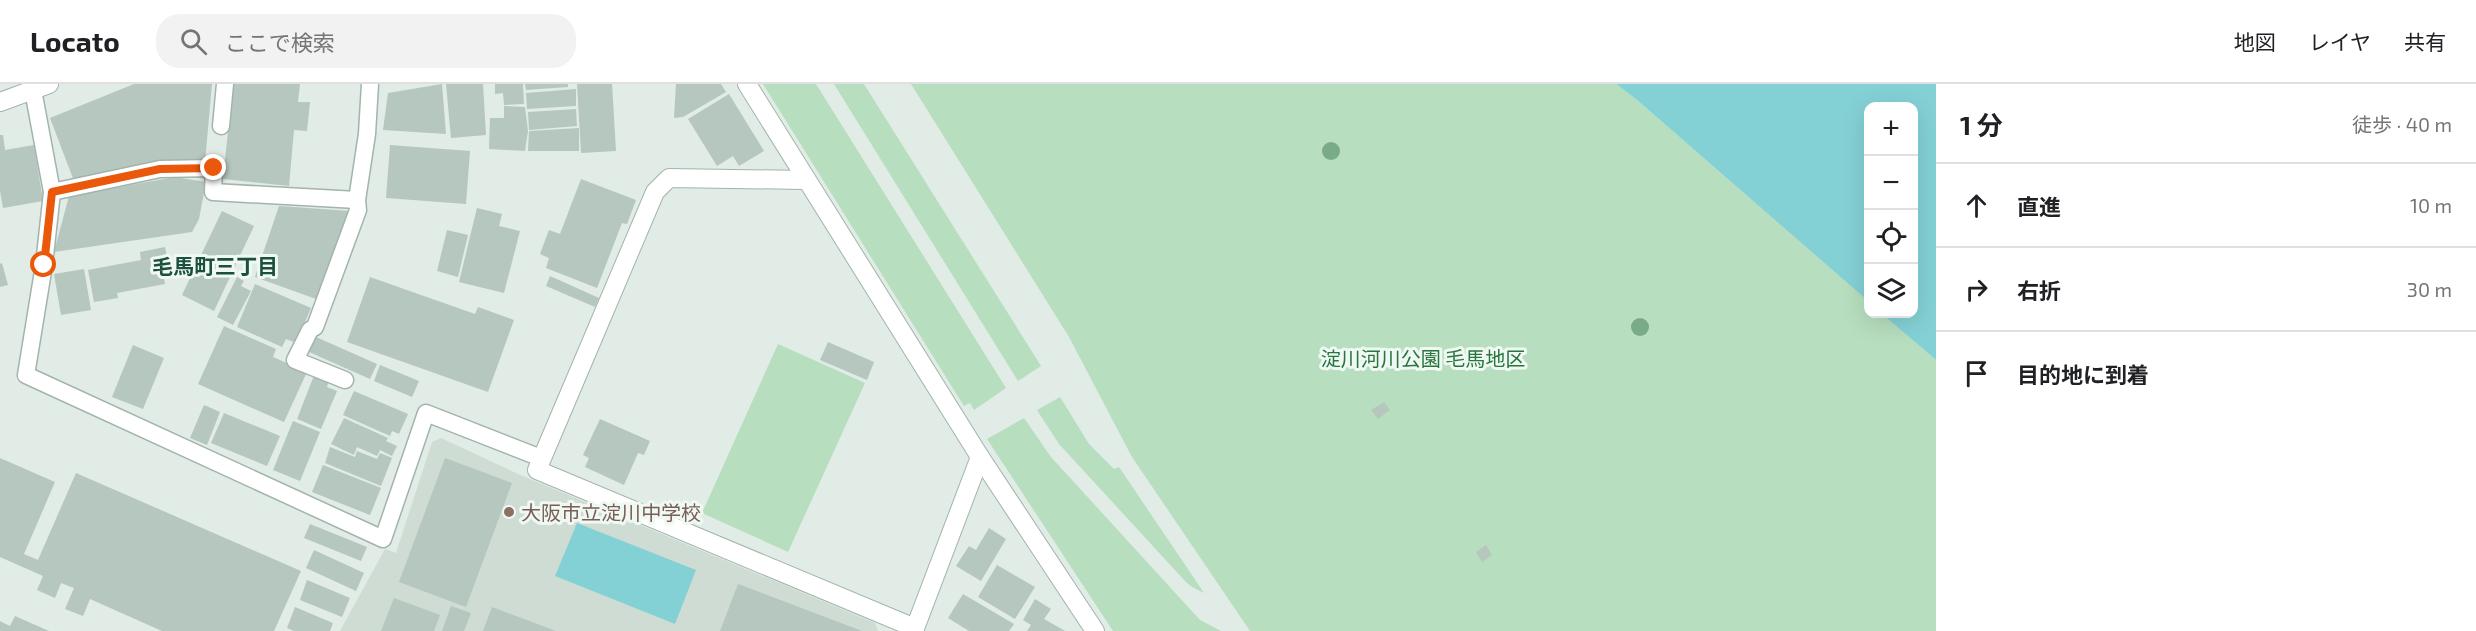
<!DOCTYPE html>
<html lang="ja">
<head>
<meta charset="utf-8">
<style>
	:root { --surface:#fff; --page:#f2f2f2; --text:#202124; --muted:#757577; --line:#e0e0e0 }
	body { margin:0; font-family:"Exo 2","Noto Sans JP",sans-serif; background:var(--page); color:var(--text) }
	.controls { position:absolute; right:18px; top:18px; display:grid; overflow:hidden; border-radius:12px; box-shadow:0 6px 24px #0002 }
	.controls button { width:54px; height:54px; display:grid; place-items:center; padding:0; border:0; border-bottom:2px solid var(--line); background:var(--surface); color:var(--text); font:30px sans-serif }
	.stop { position:absolute; width:18px; height:18px; margin:-14px; border:4px solid #ea580c; border-radius:50%; background:#fff }
	.stop.end { background:#ea580c; border-color:#fff; box-shadow:0 2px 6px #0008 }
	.list { margin:0; padding:0; list-style:none }
	h2 { display:flex; justify-content:space-between; align-items:center; height:78px; margin:0; padding:0 24px; font-size:26px }
	h2 small { font-size:20px; font-weight:400; color:var(--muted) }
	.list li { display:grid; grid-template-columns:39px 1fr auto; gap:18px; align-items:center; box-sizing:border-box; height:84px; padding:0 24px; border-top:2px solid var(--line) }
	.list b { display:block; font-size:22px; white-space:nowrap }
	.list em { font-size:20px; font-style:normal; color:var(--muted) }
	.icon { flex:none; width:33px; height:33px; fill:none; stroke:currentColor; stroke-width:2; stroke-linecap:round; stroke-linejoin:round }
	.map { position:relative; flex:none; width:1936px; height:547px; overflow:hidden }
	header { display:flex; align-items:center; gap:36px; box-sizing:border-box; height:84px; padding:0 30px; background:var(--surface); border-bottom:2px solid var(--line) }
	header strong { font-size:28px }
	nav { display:flex; gap:33px; margin-inline-start:auto; font-size:21px }
	.search { width:420px; height:54px; background:var(--page); display:flex; align-items:center; gap:15px; box-sizing:border-box; padding:0 21px; border-radius:24px; color:var(--muted); font-size:22px }
	main { display:flex }
	aside { flex:1; background:var(--surface) }
	.map>svg:first-child { display:block }
	.built { fill:#cedcd4 }
	.green { fill:#b7debe }
	.water { fill:#84d1d5 }
	.building { fill:#b5c7be }
	.lines { fill:none; stroke-linecap:round; stroke-linejoin:round }
	.service-casing { stroke:#a2b4ac; stroke-width:19 }
	.minor-casing { stroke:#a2b4ac; stroke-width:20 }
	.service { stroke:#fff; stroke-width:16 }
	.minor { stroke:#fff; stroke-width:18 }
	.tree { fill:#7aab89 }
	.route { stroke:#ea580c; stroke-width:8 }
	.education-dot { fill:#8d6e63; stroke:#f0f8f3; stroke-width:2 }
	.labels { text-anchor:middle; dominant-baseline:central; stroke-width:6; stroke-linejoin:round; paint-order:stroke }
	.park-label { font-size:20px; fill:#27763e; stroke:#f0f8f3 }
	.education-label { font-size:20px; fill:#785e54; stroke:#f0f8f3; text-anchor:start }
	.neighbourhood-label { font-size:21px; font-weight:bold; fill:#1a503d; stroke:#f0f8f3 }
</style>
</head>
<body>
<header>
<strong>Locato</strong>
<div class="search"><svg class="icon" aria-label="search" viewBox="0 0 24 24"><circle cx="10" cy="10" r="6"/><path d="M15 15l6 6"/></svg>ここで検索</div>
<nav><a>地図</a><a>レイヤ</a><a>共有</a></nav>
</header>
<main>
<div class="map">
<svg width="1936" height="547" viewBox="0 0 1936 547">
	<rect width="100%" height="100%" fill="#e0ece5"/>
	<polygon class="built" points="441,354 518,390 875,539 878,547 340,547 385,465 396,469 432,358"/>
	<g class="green">
		<polygon points="763,0 816,0 1006,304 974,326 970,319 964,322"/>
		<polygon points="834,0 864,0 1041,282 1018,297"/>
		<polygon points="911,0 1616,0 1636,15 1868,217 1868,230 1882,230 1936,276 1936,547 1250,547 1132,373 1069,253"/>
		<polygon points="778,260 865,299 788,468 702,429"/>
		<polygon points="1060,313 1089,360 1114,385 1119,383 1204,509 1192,503 1186,498 1059,360 1037,326"/>
		<polygon points="1024,334 1051,373 1200,536 1221,547 1113,547 987,355"/>
	</g>
	<g class="water">
		<polygon points="1616,0 1936,0 1936,276 1882,230 1914,230 1914,22 1868,22 1868,217 1636,15"/>
		<polygon points="577,439 696,486 675,540 555,492"/>
	</g>
	<g class="building">
		<polygon points="134,0 212,0 205,78 74,97 50,34"/>
		<polygon points="233,0 300,0 298,18 310,18 307,47 294,46 289,102 223,95"/>
		<polygon points="442,0 446,50 383,46 388,9"/>
		<polygon points="446,0 483,0 486,51 451,54"/>
		<polygon points="495,0 523,0 524,20 504,21 503,9 495,10"/>
		<polygon points="525,0 568,0 568,3 526,6"/>
		<polygon points="577,0 612,0 616,67 581,69"/>
		<polygon points="676,0 721,0 726,8 683,33 674,34"/>
		<polygon points="576,5 576,22 527,25 526,9"/>
		<polygon points="729,10 764,67 739,82 733,72 717,82 688,35"/>
		<polygon points="504,22 525,23 528,47 525,67 489,65 490,34 504,34"/>
		<polygon points="576,25 577,42 529,46 528,28"/>
		<polygon points="579,44 579,67 528,67 529,47"/>
		<polygon points="0,51 3,51 5,66 34,61 43,117 3,124 0,107"/>
		<polygon points="390,61 470,67 466,120 386,114"/>
		<polygon points="175,93 206,98 199,135 192,148 54,168 69,112"/>
		<polygon points="581,95 636,116 627,140 622,139 597,204 546,184 549,174 540,170 549,146 560,150"/>
		<polygon points="279,122 350,127 316,215 255,193"/>
		<polygon points="477,124 502,130 499,142 520,147 504,209 459,198"/>
		<polygon points="222,127 254,142 214,227 182,211"/>
		<polygon points="447,146 468,151 458,193 437,187"/>
		<polygon points="165,163 170,186 167,187 168,194 164,195 165,200 117,209 118,214 94,218 88,186 141,176 140,168"/>
		<polygon points="2,179 8,201 0,203 0,180"/>
		<polygon points="84,185 91,226 61,231 54,190"/>
		<polygon points="550,192 599,214 595,223 546,202"/>
		<polygon points="237,193 244,197 241,202 251,207 233,241 217,233"/>
		<polygon points="370,193 475,230 478,223 514,236 488,308 347,258"/>
		<polygon points="255,200 311,224 296,259 286,255 282,263 237,243"/>
		<polygon points="224,242 276,265 273,273 307,288 284,338 198,300"/>
		<polygon points="316,253 377,280 370,295 309,268"/>
		<polygon points="828,258 874,278 867,296 820,276"/>
		<polygon points="133,261 164,274 143,325 112,313"/>
		<polygon points="380,281 419,297 412,313 374,297"/>
		<polygon points="315,289 329,296 327,303 337,307 321,345 297,335"/>
		<polygon points="354,307 408,330 399,350 392,347 390,352 343,331"/>
		<polygon points="1384,318 1390,326 1378,335 1371,326"/>
		<polygon points="204,321 220,328 207,361 190,354"/>
		<polygon points="224,329 280,352 267,382 211,359"/>
		<polygon points="344,334 388,354 386,357 397,362 392,372 380,366 377,372 357,363 354,371 331,360"/>
		<polygon points="600,335 650,357 644,371 638,369 624,401 585,383 589,374 583,371"/>
		<polygon points="293,337 320,348 300,397 273,386"/>
		<polygon points="330,363 355,373 357,367 377,375 380,369 392,374 381,402 325,379"/>
		<polygon points="0,374 55,398 24,470 38,476 76,389 301,487 274,547 162,547 90,515 83,532 65,525 74,504 61,499 55,514 37,506 43,492 0,473"/>
		<polygon points="445,374 512,399 466,523 399,498"/>
		<polygon points="323,381 381,404 370,431 312,408"/>
		<polygon points="310,440 367,463 361,477 304,454"/>
		<polygon points="989,444 1006,455 981,497 956,482 969,462 976,466"/>
		<polygon points="1486,461 1492,471 1482,478 1476,468"/>
		<polygon points="314,466 364,489 356,507 306,484"/>
		<polygon points="997,481 1035,503 1015,535 978,513"/>
		<polygon points="307,496 350,514 342,533 300,516"/>
		<polygon points="738,500 862,547 720,547"/>
		<polygon points="963,510 1014,540 1009,547 969,547 948,534"/>
		<polygon points="394,514 440,531 434,547 381,547"/>
		<polygon points="1035,515 1051,525 1044,535 1065,547 1027,547 1031,541 1023,536"/>
		<polygon points="451,522 471,529 464,547 442,547"/>
		<polygon points="295,523 333,539 330,547 294,547 287,544"/>
		<polygon points="492,523 556,547 483,547"/>
		<polygon points="15,532 49,547 0,547 0,537 10,542"/>
	</g>
	<g class="lines">
		<defs>
			<g id="service">
				<polyline points="33,6 52,108 44,181 26,291 383,455 426,329 541,374"/>
				<polyline points="221,42 225,0"/>
				<polyline points="52,108 160,85 214,84 213,108 357,116"/>
				<polyline points="345,296 295,276 310,246 315,243 358,126 357,116 367,50 370,0"/>
			</g>
			<g id="minor">
				<polyline points="747,0 980,373 1095,547"/>
				<polyline points="0,18 49,0"/>
				<polyline points="805,96 669,94 655,108 537,386 915,544"/>
				<polyline points="914,547 980,373"/>
			</g>
		</defs>
		<use href="#service" class="service-casing"/>
		<use href="#minor" class="minor-casing"/>
		<use href="#service" class="service"/>
		<use href="#minor" class="minor"/>
	</g>
	<g class="tree">
		<circle cx="1331" cy="67" r="9"/>
		<circle cx="1640" cy="243" r="9"/>
	</g>
	<g class="lines">
		<polyline class="route" points="44,181 52,108 160,85 214,84"/>
	</g>
	<circle class="education-dot" cx="509" cy="428" r="6"/>
	<g class="labels">
		<g class="park-label">
			<text x="1423" y="274">淀川河川公園 毛馬地区</text>
		</g>
		<g class="education-label">
			<text x="521" y="428">大阪市立淀川中学校</text>
		</g>
		<g class="neighbourhood-label">
			<text x="215" y="181">毛馬町三丁目</text>
		</g>
	</g>
</svg>
<div class="controls">
<button>+</button>
<button>−</button>
<button><svg class="icon" aria-label="locate" viewBox="0 0 24 24"><circle cx="12" cy="12" r="6"/><path d="M12 2v4M12 18v4M2 12h4M18 12h4"/></svg></button>
<button><svg class="icon" aria-label="layers" viewBox="0 0 24 24"><path d="M12 4l9 5-9 5-9-5zM3 14l9 5 9-5"/></svg></button>
</div>
<div class="stop" style="left:44px;top:181px"></div>
<div class="stop end" style="left:214px;top:84px"></div>
</div>
<aside>
<h2>1 分<small>徒歩 · 40 m</small></h2>
<ul class="list">
<li><svg class="icon" aria-label="ahead" viewBox="0 0 24 24"><path d="M12 20V5M6 11l6-6 6 6"/></svg><div><b>直進</b></div><em>10 m</em></li>
<li><svg class="icon" aria-label="right" viewBox="0 0 24 24"><path d="M7 20v-9h11M14 6l5 5-5 5"/></svg><div><b>右折</b></div><em>30 m</em></li>
<li><svg class="icon" aria-label="arrive" viewBox="0 0 24 24"><path d="M6 21V4h12l-3 4 3 4H6"/></svg><div><b>目的地に到着</b></div></li>
</ul>
</aside>
</main>
</body>
</html>
